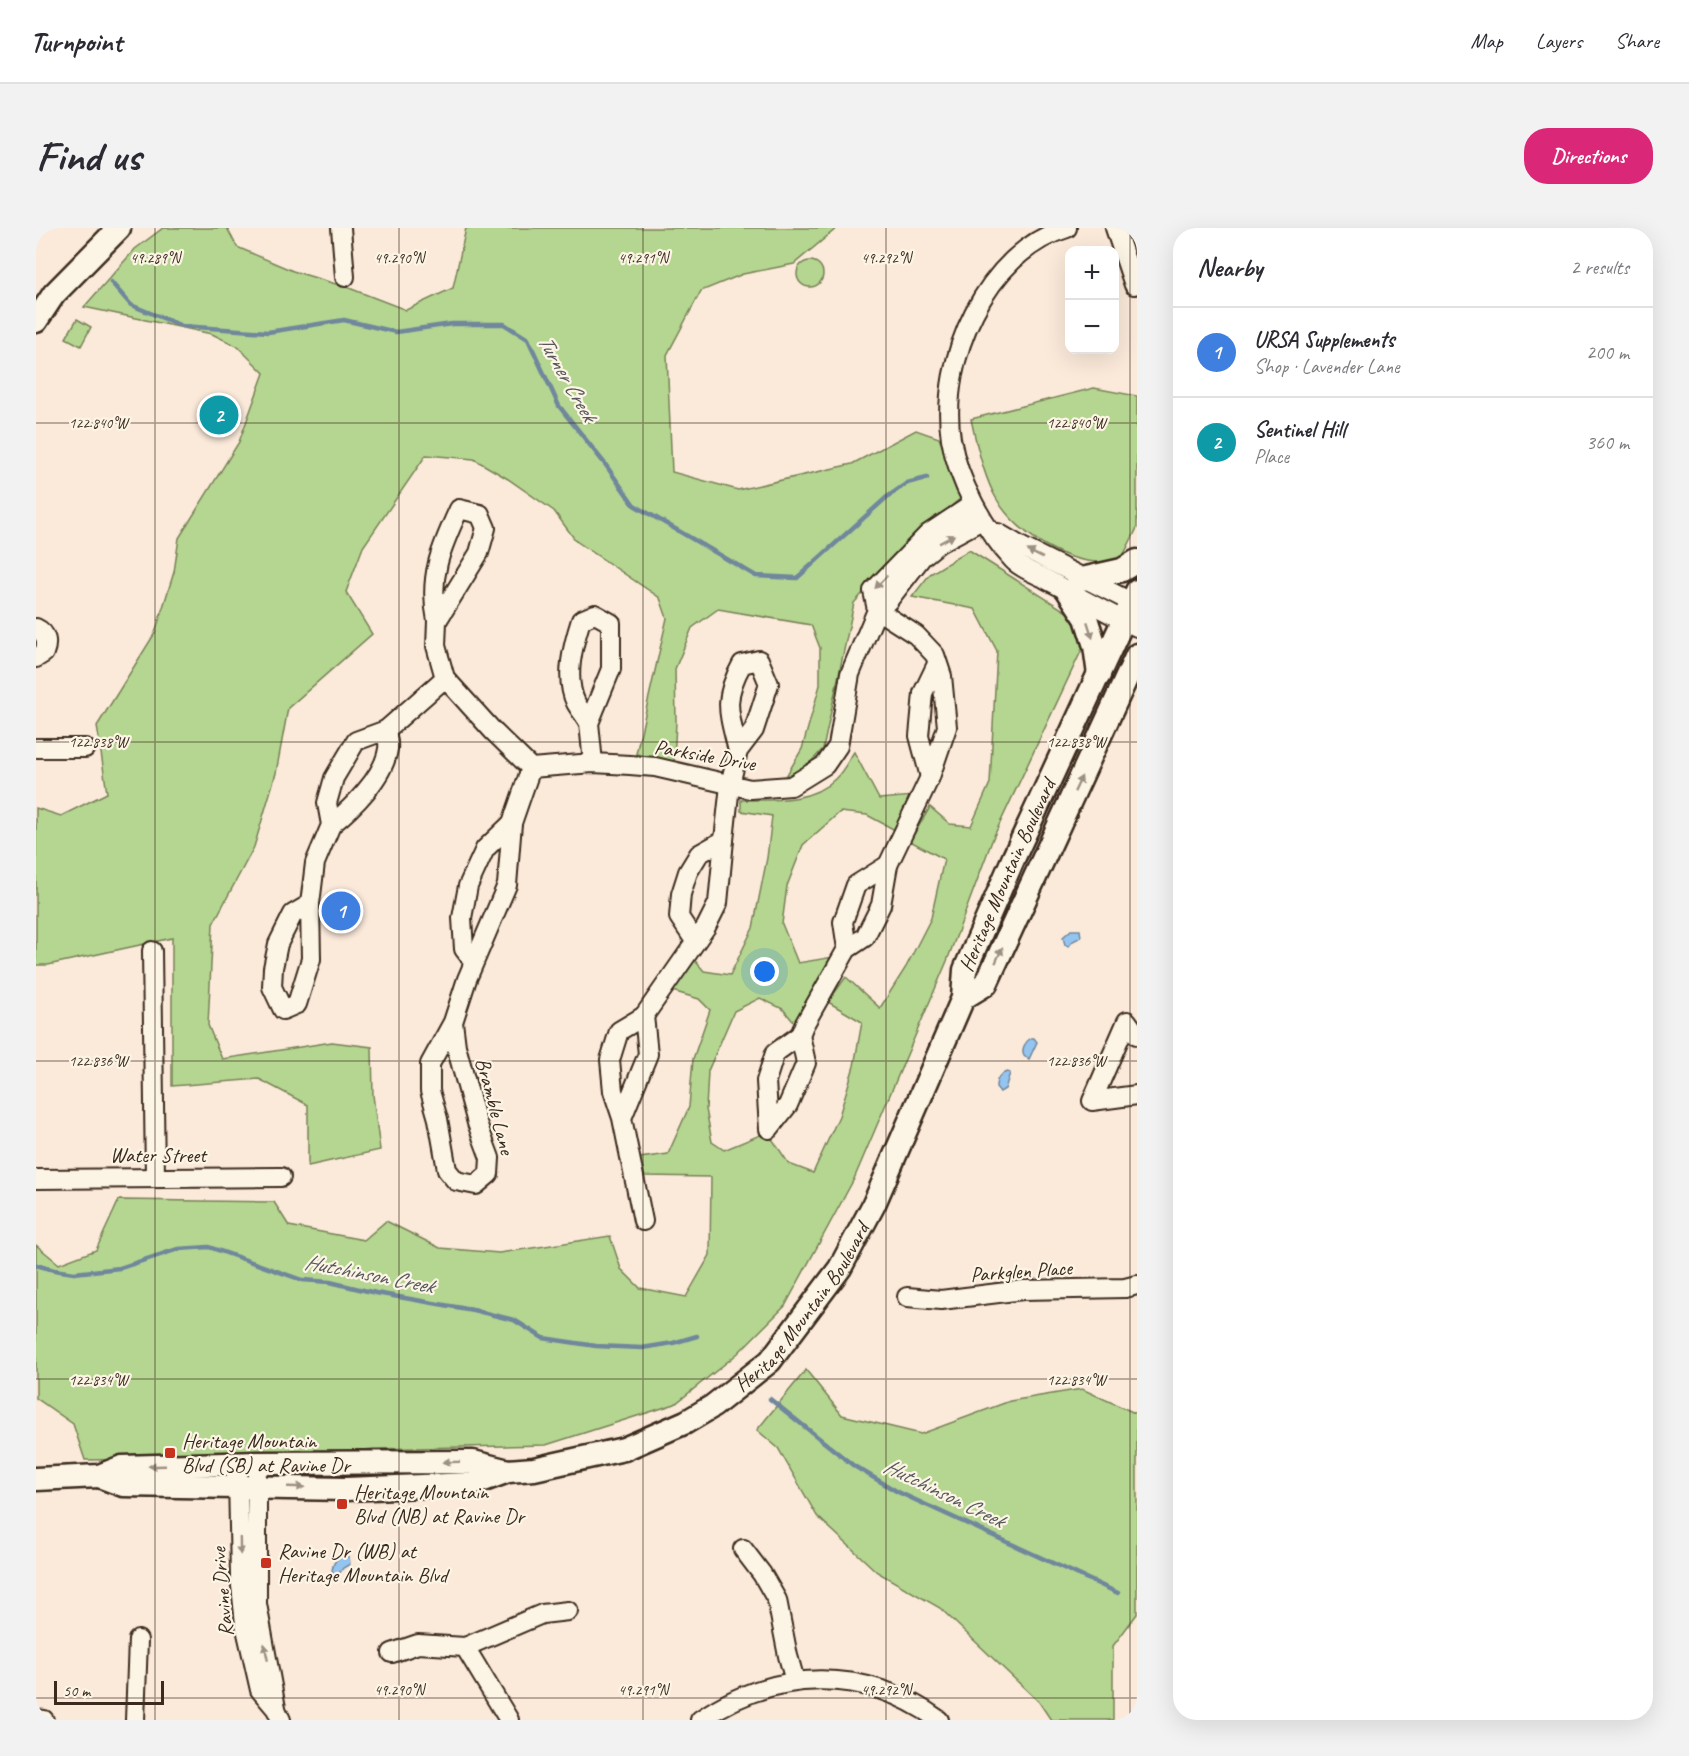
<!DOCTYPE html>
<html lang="en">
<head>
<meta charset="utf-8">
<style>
	:root { --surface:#fff; --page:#f2f2f3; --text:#2b2b33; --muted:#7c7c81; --line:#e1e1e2; --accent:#db2777 }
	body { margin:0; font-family:Caveat,sans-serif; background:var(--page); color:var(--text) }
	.controls { position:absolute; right:18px; top:18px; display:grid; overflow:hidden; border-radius:12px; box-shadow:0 6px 24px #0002 }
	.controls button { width:54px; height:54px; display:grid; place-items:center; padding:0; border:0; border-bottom:2px solid var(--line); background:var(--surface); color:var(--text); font:30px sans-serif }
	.scale { position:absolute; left:18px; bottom:15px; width:110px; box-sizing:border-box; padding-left:6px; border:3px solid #3b2a1e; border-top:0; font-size:16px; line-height:21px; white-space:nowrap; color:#3b2a1e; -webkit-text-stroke:4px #fcf5e5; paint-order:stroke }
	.you { position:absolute; left:729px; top:744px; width:21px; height:21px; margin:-15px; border:4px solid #fff; border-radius:50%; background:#1a73e8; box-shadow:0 0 0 9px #1a73e833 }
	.badge { display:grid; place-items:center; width:39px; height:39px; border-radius:50%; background:var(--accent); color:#fff; font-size:20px; font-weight:700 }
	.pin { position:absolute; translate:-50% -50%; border:3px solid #fff; box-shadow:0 2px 6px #0006 }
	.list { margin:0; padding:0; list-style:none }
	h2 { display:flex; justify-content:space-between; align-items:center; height:78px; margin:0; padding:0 24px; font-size:26px }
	h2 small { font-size:20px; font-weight:400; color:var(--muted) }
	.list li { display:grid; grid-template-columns:39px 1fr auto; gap:18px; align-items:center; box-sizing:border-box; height:90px; padding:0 24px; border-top:2px solid var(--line) }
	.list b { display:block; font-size:22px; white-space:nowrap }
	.list p { margin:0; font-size:20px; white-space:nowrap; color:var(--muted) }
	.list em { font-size:20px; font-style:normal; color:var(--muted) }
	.map { position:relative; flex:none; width:1101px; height:1492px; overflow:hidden; border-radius:24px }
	header { display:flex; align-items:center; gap:36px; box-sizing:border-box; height:84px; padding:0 30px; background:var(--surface); border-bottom:2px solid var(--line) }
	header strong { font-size:28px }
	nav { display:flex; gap:33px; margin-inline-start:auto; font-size:21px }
	.intro { display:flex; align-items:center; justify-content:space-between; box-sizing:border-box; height:144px; padding:0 36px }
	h1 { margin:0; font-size:42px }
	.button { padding:15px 27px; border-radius:24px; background:var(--accent); color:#fff; font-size:21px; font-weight:700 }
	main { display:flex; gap:36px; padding:0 36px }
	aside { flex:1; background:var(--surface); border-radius:24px; box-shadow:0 6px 24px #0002 }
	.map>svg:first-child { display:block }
	.green { fill:#b4d690; stroke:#788057; stroke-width:1.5 }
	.water { fill:#94c5f0; stroke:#70879c; stroke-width:1.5 }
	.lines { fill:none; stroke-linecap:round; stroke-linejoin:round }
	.stream { stroke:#70879c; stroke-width:4.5 }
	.minor-casing { stroke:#3b2a1e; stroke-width:22 }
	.major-casing { stroke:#3b2a1e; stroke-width:27 }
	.minor { stroke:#fcf5e5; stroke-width:18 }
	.major { stroke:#fcf5e5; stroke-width:22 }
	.oneway { fill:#9c9082 }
	.ticks { fill:none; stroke:#3b2a1e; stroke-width:1.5; stroke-opacity:0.45 }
	.poi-dot { fill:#c8321e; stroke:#fcf5e5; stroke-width:2 }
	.labels { text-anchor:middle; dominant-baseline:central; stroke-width:4.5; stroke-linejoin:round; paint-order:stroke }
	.street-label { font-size:21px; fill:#3b2a1e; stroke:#fcf5e5 }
	.poi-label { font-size:21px; fill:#3b2a1e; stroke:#fcf5e5; text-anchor:start }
	.water-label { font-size:22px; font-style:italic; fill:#56585d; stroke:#fcf5e5 }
	.ticks-label { font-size:15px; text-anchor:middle; fill:#3b2a1e; stroke:#fcf5e5; stroke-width:4.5; stroke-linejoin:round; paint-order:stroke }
</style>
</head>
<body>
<header>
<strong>Turnpoint</strong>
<nav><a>Map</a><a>Layers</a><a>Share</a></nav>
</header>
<div class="intro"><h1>Find us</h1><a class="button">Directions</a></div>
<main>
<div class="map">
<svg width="1101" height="1492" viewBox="0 0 1101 1492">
	<rect width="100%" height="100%" fill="#fbeada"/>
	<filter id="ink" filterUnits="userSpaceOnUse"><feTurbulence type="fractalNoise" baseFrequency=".0167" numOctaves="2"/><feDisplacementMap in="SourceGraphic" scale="12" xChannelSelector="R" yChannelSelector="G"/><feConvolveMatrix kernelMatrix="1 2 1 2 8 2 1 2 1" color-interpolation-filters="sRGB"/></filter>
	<g filter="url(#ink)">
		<g class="green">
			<polygon points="127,0 191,0 201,19 257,43 313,60 370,82 417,60 430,0 801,0 758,36 707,46 665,63 631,127 636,244 702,262 816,236 880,202 903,210 926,269 866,321 818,375 787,521 766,543 749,550 766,521 784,457 784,420 775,397 682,381 656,400 639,441 640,493 638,534 600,526 631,390 624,370 540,313 518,283 472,251 438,231 390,227 327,319 310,364 336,406 252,480 240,545 218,619 177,696 172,797 186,831 296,814 336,819 337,867 344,922 272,938 272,877 223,851 136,858 136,710 12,737 0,737 0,580 25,588 71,565 61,498 119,405 138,344 143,310 203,214 228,145 201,118 176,106 48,79 99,21"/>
			<circle cx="774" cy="46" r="13"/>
			<polygon points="41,91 55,99 45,118 30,110"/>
			<path d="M1058,160l43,8v132l-15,30c-42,17 -106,-23 -126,-60 -12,-21 -20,-55 -25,-79z"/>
			<path d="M933,322l123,78 -99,210 -46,123 -93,218 -69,127 -48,48 -62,50 -129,41 -173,4 -80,8 -208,3 -12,-36 -37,-26v-153l23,19 37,-14 23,-50 155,2 15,24 75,14 22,-19 54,27 59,5 111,-17 11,33 19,19 46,9 24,-42 1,-78 -67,-1 -4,-18 28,-4 21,-47 4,-48 17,-49 -11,-11 -30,-9 22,-34 13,15 26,4 23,-47 14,-70 5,-42 -31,-5v-11c32,0 70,3 94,-21 8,-7 13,-18 19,-27l25,47 35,-3 -19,34 -28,-15 -27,-3 -37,33 -16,41 -5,38 16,39 36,-6 -38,68 -13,-16 -23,-11 -26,13 -26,60 -2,38 6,33 12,8 36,-15 13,5 16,24 24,9 26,-57 15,-50 8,-44 -34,-20 18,-25 34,31 26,-41 25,-49 13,-59 -34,-18 20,-34 20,17 21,2 19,-43 7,-132 -22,-42 -63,-12 18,-23z"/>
			<polygon points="770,1142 806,1187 885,1206 974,1173 1046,1161 1101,1186 1101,1386 1077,1418 1077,1492 1015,1492 1003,1474 904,1380 841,1344 781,1288 742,1220 721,1202"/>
		</g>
		<g class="water">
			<polygon points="1035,702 1044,702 1045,709 1037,713 1033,718 1029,717 1027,709"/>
			<path d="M995,810h3l3,4 -8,17 -5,-4c-3,-6 1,-13 7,-17z"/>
			<path d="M971,844l3,1 -5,16 -5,3 -4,-5c0,-8 4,-13 11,-15z"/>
			<path d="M308,1327l5,2 1,7 -7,4 -4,6h-5l-2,-3c1,-8 4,-14 12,-16z"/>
		</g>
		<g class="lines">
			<g class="stream">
				<polyline points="75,54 95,77 146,98 232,104 308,92 360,104 416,96 468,96 492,111 523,178 569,236 598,277 720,348 761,350 851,269 871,255 891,250"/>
				<polyline points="0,1037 18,1042 38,1045 84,1040 142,1021 173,1019 266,1052 294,1054 340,1065 437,1082 478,1092 507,1110 560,1118 606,1120 637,1115 661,1108"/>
				<polyline points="734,1171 818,1238 862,1264 1082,1365"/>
			</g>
			<defs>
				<g id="minor">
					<polyline points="305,0 309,49"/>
					<path d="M1031,0c-81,24 -128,132 -116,211 7,42 33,90 62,121 7,8 21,13 31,18 31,17 61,34 93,49"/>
					<polyline points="1079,0 1098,57"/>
					<polyline points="962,305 986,319 1101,377"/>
					<polyline points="841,382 880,407 899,427 906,448 911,499 894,549 883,508 887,465 901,436"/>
					<polyline points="841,382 837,363 892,306 937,276"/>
					<path d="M401,393c-9,-44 4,-73 22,-112l21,5 6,14 -7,25 -42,68 -1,25 9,32 48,53 38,37 62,-5 37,2 25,2 95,22 41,-3 34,-21 13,-19 12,-72 27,-64 11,-9 34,-44 17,-14 43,-23"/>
					<path d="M0,400c11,5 12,15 8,25l-8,5"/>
					<path d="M553,495c-4,-7 -9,-13 -13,-20 -12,-25 -3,-58 5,-83l14,-6 16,9v46l-22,54 4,40"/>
					<polyline points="350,502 409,450"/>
					<polyline points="0,520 49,520"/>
					<polyline points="476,595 495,540"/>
					<path d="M688,612l6,-55 8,-34 16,-21 15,-46 -10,-24 -17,4c-20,36 -13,49 -4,87"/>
					<polyline points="852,637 894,549"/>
					<path d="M274,676l1,55 -14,45 -14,6 -11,-23 1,-19 5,-24 15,-30 17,-10 5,-41 16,-38 -4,-22 7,-25 22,-37 30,-11c1,6 3,13 2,19 -4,28 -36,59 -57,76"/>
					<polyline points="116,723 119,950"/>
					<polyline points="608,788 670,699 682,675 688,612 663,626 652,644 645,666 643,689 659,713"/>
					<polyline points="417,794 394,836 394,863 402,891 411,942 420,953 440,957 453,946 454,930 441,895 420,818 417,794 431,751 471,657 476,595 449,621 432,658 426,690 428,721 438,734"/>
					<polyline points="764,807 768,797 811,721 829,709 845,677 852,637 820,657 807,694 811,721"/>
					<polygon points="764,807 770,835 752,877 733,901 730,853 739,825"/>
					<polyline points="1101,807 1091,793 1056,873 1101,867"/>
					<polyline points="586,890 612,826 608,788 583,803 574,832 577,863 586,890 607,993"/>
					<polyline points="0,951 245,949"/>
					<polyline points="871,1069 905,1072 987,1062 1089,1060 1101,1057"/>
					<polyline points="202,1248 204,1348 209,1396 224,1462 240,1481 245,1492"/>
					<polyline points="221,1248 221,1376 240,1480"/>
					<polyline points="707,1321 726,1346 741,1372 752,1428 759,1453"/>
					<polyline points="429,1419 473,1492"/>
					<polyline points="356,1425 382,1416 429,1419 506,1386 532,1383"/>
					<polyline points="0,1491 8,1492"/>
					<polyline points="99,1492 102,1412"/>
					<path d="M664,1492c75,-52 165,-54 239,0"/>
				</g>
				<g id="major">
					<polyline points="0,93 18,66 83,0"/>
					<polyline points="1046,351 1086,342 1101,333"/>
					<polyline points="1032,363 1050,390 1059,418 1063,447"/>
					<polyline points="927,770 950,756 1101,427"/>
					<path id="s1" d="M63,1248l24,9 223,4 127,-5 35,-13 26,-2 90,-20 62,-27 27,-16 57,-45 70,-93 34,-64 89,-206 2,-28 49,-113 123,-266"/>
					<polyline points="0,1251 63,1248 86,1239 222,1235 437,1234 472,1243"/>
				</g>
			</defs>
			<use href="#minor" class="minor-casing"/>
			<use href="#major" class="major-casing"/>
			<use href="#minor" class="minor"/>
			<use href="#major" class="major"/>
		</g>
		<defs><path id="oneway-solid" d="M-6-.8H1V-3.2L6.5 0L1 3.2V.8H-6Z" transform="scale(1.5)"/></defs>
		<g class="oneway">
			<use href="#oneway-solid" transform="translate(911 311) rotate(-29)"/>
			<use href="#oneway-solid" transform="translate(999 326) rotate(-153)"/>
			<use href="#oneway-solid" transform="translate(845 354) rotate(134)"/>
			<use href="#oneway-solid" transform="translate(1054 402) rotate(72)"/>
			<use href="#oneway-solid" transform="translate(1042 556) rotate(-65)"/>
			<use href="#oneway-solid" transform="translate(963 727) rotate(-66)"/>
			<use href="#oneway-solid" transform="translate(415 1234) rotate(179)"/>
			<use href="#oneway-solid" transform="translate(121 1238) rotate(178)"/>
			<use href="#oneway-solid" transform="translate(260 1259) rotate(2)"/>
			<use href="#oneway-solid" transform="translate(204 1318) rotate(89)"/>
			<use href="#oneway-solid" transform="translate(230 1424) rotate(-102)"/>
		</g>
	</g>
	<path class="ticks" d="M119,0v1492M363,0v1492M607,0v1492M850,0v1492M1094,0v1492M0,195h1101M0,514h1101M0,833h1101M0,1151h1101M0,1470h1101"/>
	<g class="poi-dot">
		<rect x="128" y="1219" width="12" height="12" rx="3"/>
		<rect x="300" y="1270" width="12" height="12" rx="3"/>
		<rect x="224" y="1329" width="12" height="12" rx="3"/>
	</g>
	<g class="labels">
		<g class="street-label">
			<text transform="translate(669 527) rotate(10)">Parkside Drive</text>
			<text stroke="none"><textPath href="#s1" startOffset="1248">Heritage Mountain Boulevard</textPath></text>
			<text transform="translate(459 878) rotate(75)">Bramble Lane</text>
			<text x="122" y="927">Water Street</text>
			<text transform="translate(985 1043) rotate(-4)">Parkglen Place</text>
			<text stroke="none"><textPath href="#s1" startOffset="765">Heritage Mountain Boulevard</textPath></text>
			<text transform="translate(186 1364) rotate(-95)">Ravine Drive</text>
		</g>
		<g class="poi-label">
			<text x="146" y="1213">Heritage Mountain<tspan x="146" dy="24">Blvd (SB) at Ravine Dr</tspan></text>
			<text x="318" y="1264">Heritage Mountain<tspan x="318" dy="24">Blvd (NB) at Ravine Dr</tspan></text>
			<text x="242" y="1323">Ravine Dr (WB) at<tspan x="242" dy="24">Heritage Mountain Blvd</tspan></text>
		</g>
		<g class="water-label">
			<text transform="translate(531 150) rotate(60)">Turner Creek</text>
			<text transform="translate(333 1046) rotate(11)">Hutchinson Creek</text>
			<text transform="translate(908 1265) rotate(26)">Hutchinson Creek</text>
		</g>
	</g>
	<g class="ticks-label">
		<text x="119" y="35">49.289°N</text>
		<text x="363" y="35">49.290°N</text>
		<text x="607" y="35">49.291°N</text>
		<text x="850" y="35">49.292°N</text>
		<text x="1040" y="200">122.840°W</text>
		<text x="62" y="200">122.840°W</text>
		<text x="1040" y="519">122.838°W</text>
		<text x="62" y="519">122.838°W</text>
		<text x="1040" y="838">122.836°W</text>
		<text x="62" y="838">122.836°W</text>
		<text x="1040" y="1157">122.834°W</text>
		<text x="62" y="1157">122.834°W</text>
		<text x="363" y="1467">49.290°N</text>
		<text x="607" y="1467">49.291°N</text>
		<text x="850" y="1467">49.292°N</text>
	</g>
</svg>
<div class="controls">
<button>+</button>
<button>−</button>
</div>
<div class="scale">50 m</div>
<div class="you"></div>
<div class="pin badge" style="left:305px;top:683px;background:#3f7fe0">1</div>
<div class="pin badge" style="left:183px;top:187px;background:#0f9aa8">2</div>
</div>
<aside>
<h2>Nearby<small>2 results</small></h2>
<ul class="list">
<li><span class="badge" style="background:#3f7fe0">1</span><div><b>URSA Supplements</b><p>Shop · Lavender Lane</p></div><em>200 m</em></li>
<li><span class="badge" style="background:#0f9aa8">2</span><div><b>Sentinel Hill</b><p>Place</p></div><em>360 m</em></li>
</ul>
</aside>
</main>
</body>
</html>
